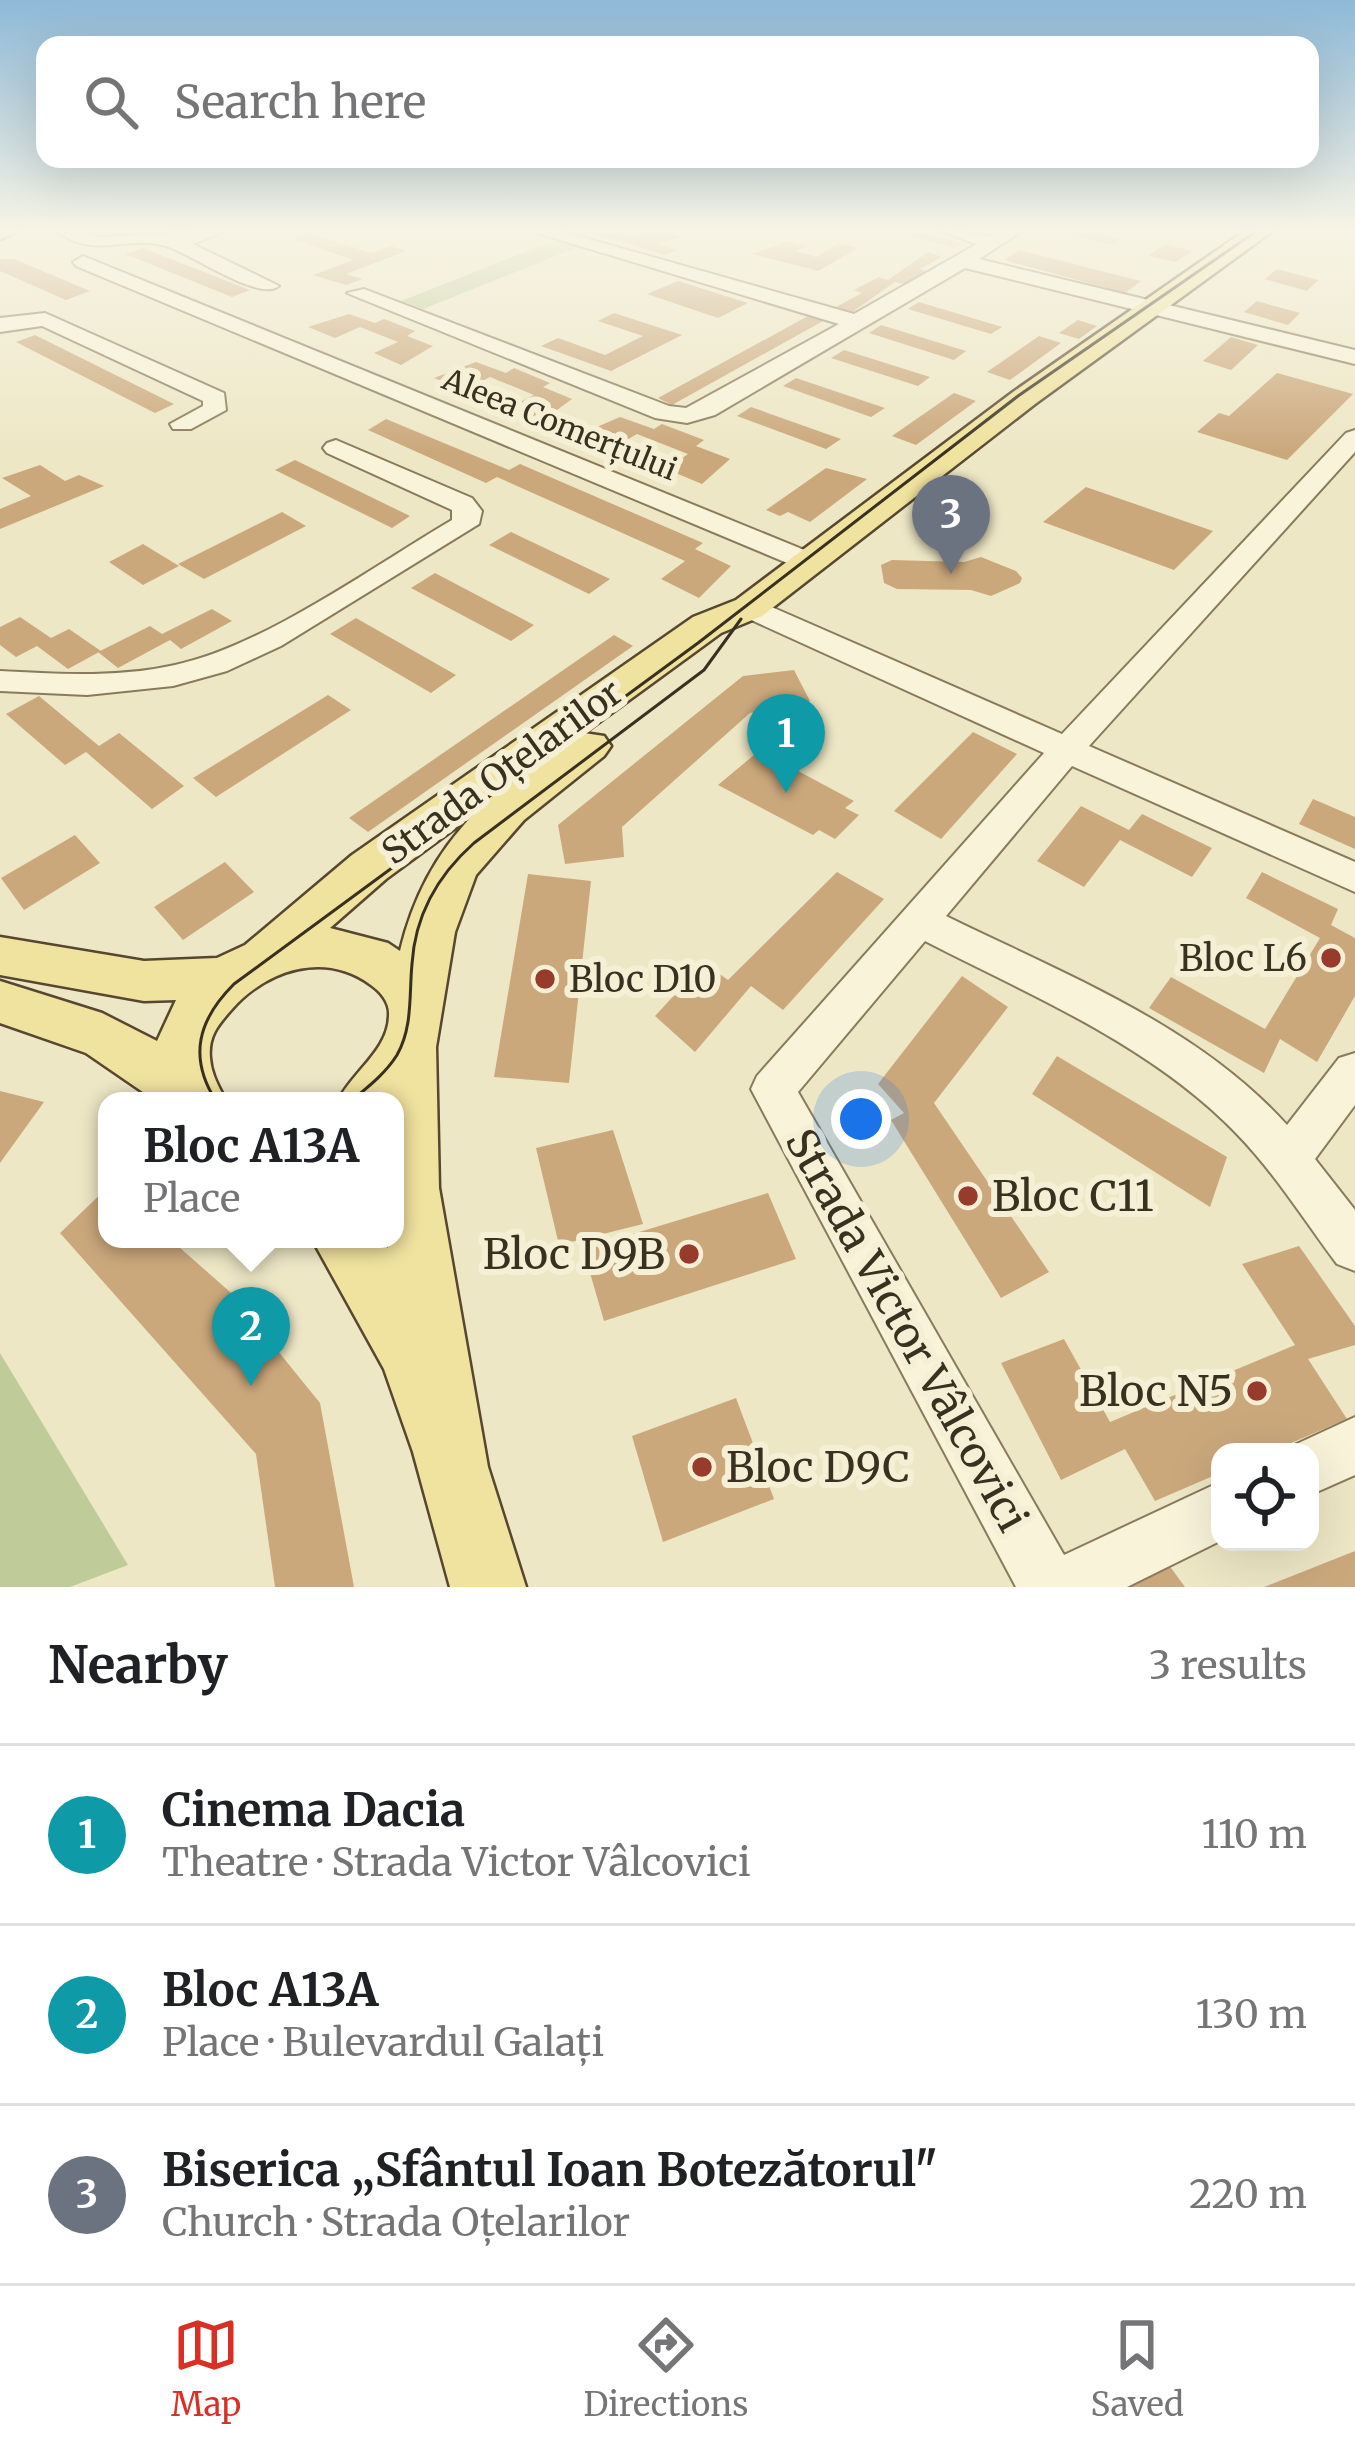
<!DOCTYPE html>
<html lang="en">
<head>
<meta charset="utf-8">
<style>
	:root { --surface:#fff; --page:#f2f2f2; --text:#202124; --muted:#757577; --line:#e0e0e0; --accent:#d93025 }
	body { margin:0; font-family:Merriweather,serif; background:var(--page); color:var(--text) }
	.controls { position:absolute; right:36px; bottom:36px; display:grid; overflow:hidden; border-radius:24px; box-shadow:0 12px 48px #0002 }
	.controls button { width:108px; height:108px; display:grid; place-items:center; padding:0; border:0; border-bottom:3px solid var(--line); background:var(--surface); color:var(--text); font:60px sans-serif }
	.you { position:absolute; left:861px; top:1119px; width:42px; height:42px; margin:-30px; border:9px solid #fff; border-radius:50%; background:#1a73e8; box-shadow:0 0 0 18px #1a73e833 }
	.badge { display:grid; place-items:center; width:78px; height:78px; border-radius:50%; background:var(--accent); color:#fff; font-size:39px; font-weight:700 }
	.pin { position:absolute; translate:-50% -99px; filter:drop-shadow(0 3px 6px #0008) }
	.pin::after { content:''; position:absolute; top:63px; width:42px; height:36px; background:inherit; clip-path:polygon(0 0,100% 0,50% 100%) }
	.popup { position:absolute; left:98px; top:1092px; width:306px; height:156px; box-sizing:border-box; display:grid; place-content:center; border-radius:24px; background:var(--surface); filter:drop-shadow(0 3px 9px #0005); font-size:39px; white-space:nowrap; color:var(--muted) }
	.popup b { font-size:45px; color:var(--text) }
	.popup::after { content:''; position:absolute; left:50%; top:100%; margin-left:-24px; border:24px solid transparent; border-top-color:var(--surface) }
	.list { margin:0; padding:0; list-style:none }
	h2 { display:flex; justify-content:space-between; align-items:center; height:156px; margin:0; padding:0 48px; font-size:51px }
	h2 small { font-size:39px; font-weight:400; color:var(--muted) }
	.list li { display:grid; grid-template-columns:78px 1fr auto; gap:36px; align-items:center; box-sizing:border-box; height:180px; padding:0 48px; border-top:3px solid var(--line) }
	.list b { display:block; font-size:45px; white-space:nowrap }
	.list p { margin:0; font-size:39px; white-space:nowrap; color:var(--muted) }
	.list em { font-size:39px; font-style:normal; color:var(--muted) }
	.icon { flex:none; width:66px; height:66px; fill:none; stroke:currentColor; stroke-width:2; stroke-linecap:round; stroke-linejoin:round }
	.map { position:relative; flex:none; width:1355px; height:1587px; overflow:hidden }
	.search { position:absolute; background:var(--surface); box-shadow:0 12px 48px #0002; left:36px; right:36px; top:36px; height:132px; display:flex; align-items:center; gap:30px; box-sizing:border-box; padding:0 42px; border-radius:24px; color:var(--muted); font-size:45px }
	.sheet { height:696px; background:var(--surface) }
	nav { display:flex; justify-content:space-around; align-items:center; box-sizing:border-box; height:168px; border-top:3px solid var(--line); background:var(--surface); font-size:33px; color:var(--muted) }
	nav a { display:grid; justify-items:center; gap:6px }
	nav .on { color:var(--accent) }
	.map>svg:first-child { display:block }
	.green { fill:#bfcc9a }
	.building { fill:#cba87c }
	.lines { fill:none; stroke-linecap:round; stroke-linejoin:round }
	.minor-casing { stroke:#897a5c; stroke-width:4 }
	.major-casing { stroke:#574730; stroke-width:5 }
	.minor { fill:#f8f3d9; fill-rule:evenodd }
	.major { fill:#f0e29f; fill-rule:evenodd }
	.tram { stroke:#39301f; stroke-width:3 }
	.poi-dot { fill:#973b2d; stroke:#f5f0d5; stroke-width:4.5 }
	.labels { text-anchor:middle; dominant-baseline:central; stroke-width:12; stroke-linejoin:round; paint-order:stroke }
	.far-street-label { font-size:30px; fill:#39301f; stroke:#f5f0d5 }
	.street-label { font-size:36px; fill:#39301f; stroke:#f5f0d5 }
	.poi-label { font-size:36px; fill:#39301f; stroke:#f5f0d5; text-anchor:end }
	.near-poi-label { font-size:42px; fill:#39301f; stroke:#f5f0d5; text-anchor:start }
	.near-street-label { font-size:42px; fill:#39301f; stroke:#f5f0d5 }
</style>
</head>
<body>
<div class="map">
<svg width="1355" height="1587" viewBox="0 0 1355 1587">
	<rect width="100%" height="100%" fill="#eee7c6"/>
	<g class="green">
		<polygon points="556,240 578,247 423,309 401,301"/>
		<polygon points="0,1353 128,1565 70,1587 0,1587"/>
	</g>
	<g class="building">
		<polygon points="612,230 637,237 650,230 682,237 658,244 677,250 665,255 586,231"/>
		<polygon points="892,230 915,230 962,243 954,248"/>
		<polygon points="1056,230 1085,230 1121,239 1111,245"/>
		<polygon points="309,233 371,253 391,246 406,251 346,274 363,279 346,285 313,275 353,260 293,239"/>
		<polygon points="789,241 807,246 796,251 816,257 839,243 858,248 818,271 752,254"/>
		<polygon points="1165,244 1192,251 1176,262 1148,256"/>
		<polygon points="143,248 250,290 232,297 125,254"/>
		<polygon points="1019,250 1141,281 1125,293 1004,260"/>
		<polygon points="928,252 942,257 920,269 927,271 903,284 895,282 851,313 836,307 862,293 854,290 879,277 888,280"/>
		<polygon points="0,259 14,259 90,291 66,300 0,271"/>
		<polygon points="1277,269 1318,280 1307,291 1265,279"/>
		<polygon points="678,281 748,303 718,318 647,294"/>
		<polygon points="1257,301 1300,313 1288,325 1244,312"/>
		<polygon points="919,302 1002,327 991,334 908,309"/>
		<polygon points="614,313 682,335 611,371 541,346 558,338 605,355 643,336 598,321"/>
		<polygon points="349,314 375,323 384,319 415,331 407,336 433,346 401,365 374,353 398,342 360,327 335,338 308,327"/>
		<polygon points="808,316 823,321 672,405 658,398"/>
		<polygon points="1078,320 1097,326 1079,339 1059,333"/>
		<polygon points="881,325 966,351 954,360 869,333"/>
		<polygon points="35,335 174,404 155,413 16,342"/>
		<polygon points="1039,336 1061,343 1010,380 987,372"/>
		<polygon points="1231,337 1258,345 1231,370 1203,361"/>
		<polygon points="844,350 930,377 918,386 831,358"/>
		<polygon points="476,362 506,373 514,368 550,383 543,387 572,399 542,421 510,407 534,395 490,377 465,390 434,378"/>
		<polygon points="1277,373 1353,394 1287,460 1197,432 1219,413 1229,416"/>
		<polygon points="796,378 885,408 871,417 783,386"/>
		<polygon points="954,393 976,401 916,445 892,436"/>
		<polygon points="751,407 841,439 826,449 737,416"/>
		<polygon points="620,417 654,429 662,424 704,440 696,446 730,459 702,484 666,469 688,454 637,434 613,448 578,435"/>
		<polygon points="386,419 509,470 520,464 703,543 695,549 731,566 699,598 661,579 685,561 497,477 486,483 368,430"/>
		<polygon points="295,460 410,516 392,528 275,470"/>
		<polygon points="40,465 65,481 79,475 104,486 0,529 0,509 31,496 2,478"/>
		<polygon points="826,468 867,479 810,522 788,512 780,516 766,510"/>
		<polygon points="1086,487 1213,531 1174,570 1043,522"/>
		<polygon points="282,512 306,526 204,579 178,564"/>
		<polygon points="511,532 610,579 589,594 489,545"/>
		<polygon points="143,544 179,566 143,585 109,562"/>
		<polygon points="981,557 1016,571 1022,578 1020,583 991,596 971,590 897,589 884,583 881,565 892,560 964,562"/>
		<polygon points="435,573 534,625 511,641 411,588"/>
		<polygon points="212,609 232,621 181,649 170,640 118,668 98,652 150,626 162,634"/>
		<polygon points="20,617 51,638 69,629 101,651 68,669 37,646 16,657 0,645 0,627"/>
		<polygon points="356,618 456,675 431,693 330,634"/>
		<polygon points="614,635 633,646 368,832 349,818"/>
		<polygon points="794,670 810,701 750,713 622,827 624,857 565,864 558,825 743,676"/>
		<polygon points="328,695 351,710 216,797 193,778"/>
		<polygon points="39,696 99,746 119,733 184,786 152,809 86,752 65,765 6,714"/>
		<polygon points="973,732 1017,754 941,839 894,811"/>
		<polygon points="766,745 780,753 774,758 854,801 845,808 859,815 835,839 819,830 813,835 718,785"/>
		<polygon points="1313,799 1355,817 1355,849 1299,824"/>
		<polygon points="1081,806 1129,830 1142,814 1212,848 1192,877 1120,840 1084,887 1037,861"/>
		<polygon points="75,835 100,863 24,910 1,878"/>
		<polygon points="225,862 254,892 183,940 154,907"/>
		<polygon points="837,872 884,899 783,1010 751,986 695,1052 655,1016 704,963 728,980"/>
		<polygon points="1262,872 1338,909 1331,925 1355,938 1355,996 1317,1062 1280,1039 1264,1073 1149,1008 1171,977 1265,1029 1320,938 1246,898"/>
		<polygon points="528,874 591,881 569,1083 494,1077"/>
		<polygon points="962,976 1008,1007 934,1103 1049,1272 1001,1298 891,1120 904,1113 878,1084"/>
		<polygon points="1057,1056 1227,1157 1210,1207 1032,1094"/>
		<polygon points="0,1091 44,1102 0,1163"/>
		<polygon points="613,1130 643,1224 559,1245 536,1148"/>
		<polygon points="107,1188 107,1239 170,1239 230,1292 320,1403 354,1587 275,1587 256,1454 60,1233"/>
		<polygon points="768,1193 796,1259 604,1321 583,1249"/>
		<polygon points="1299,1246 1355,1326 1355,1345 1308,1359 1347,1419 1270,1452 1220,1452 1220,1473 1155,1501 1125,1449 1061,1480 1001,1363 1064,1339 1110,1422 1295,1345 1242,1264"/>
		<polygon points="736,1398 774,1499 663,1542 632,1436"/>
		<polygon points="1355,1551 1355,1587 1264,1587"/>
		<polygon points="1163,1557 1185,1587 1132,1587 1128,1583"/>
	</g>
	<g class="lines">
		<defs>
			<g id="minor">
				<path d="M55,230h27l18,7 128,-7 -35,14 86,42c-20,16 -87,-32 -113,-40 -41,-12 -71,15 -111,-16z"/>
				<polygon points="527,230 557,230 854,314 977,244 938,230 991,236 1001,230 1024,230 979,259 1355,350 1355,364 965,268 715,415 687,423 655,418 347,293 364,289 669,406 686,408 839,324"/>
				<polygon points="83,256 824,558 829,564 814,573 804,570 76,266 73,262"/>
				<polygon points="45,313 224,393 226,410 191,429 173,429 170,424 203,406 203,401 42,326 0,332 0,318"/>
				<path d="M1355,430v22l-266,294 266,116v30l-283,-126 -126,150c118,58 251,109 341,209l52,-67 16,-5v52l-40,54 40,51v61l-18,-7c-33,-44 -62,-91 -101,-131 -85,-88 -204,-137 -311,-192l-127,151 266,463 156,-73v59l-93,46h-111l-265,-498 6,-13 287,-323 -306,-139 -4,-6 15,-9 11,3 302,132 284,-301z"/>
				<path d="M336,440l136,58 10,13 -3,13 -198,122 -54,25 -54,15 -86,9 -87,-4v-20c58,3 118,7 175,-6 89,-19 197,-98 277,-145v-10l-125,-57 -4,-5 4,-5z"/>
				<polygon points="1355,1417 1355,1475 1310,1495 1310,1452 1288,1452 1290,1447"/>
			</g>
			<g id="major">
				<polygon points="0,230 20,230 0,239"/>
				<path d="M1246,230h28l-239,174 -273,212 -41,17 -137,100 20,3 7,10 -7,10 -80,64 -48,55 -21,57 -19,115 3,141 49,279 38,120h-76l-37,-135 -29,-83 -72,-130h68l8,9 -2,-9h9v-138h-57c14,-29 51,-51 51,-86 1,-12 -8,-23 -18,-30 -46,-34 -103,-16 -139,24 -14,16 -24,27 -22,49 1,16 9,29 16,43h-70l-70,-48 -86,-30v-42l102,32 55,28 19,-41 -32,1 -144,-26v-38l144,24 73,-3 28,-13 107,-90 341,-238 43,-17 277,-208zM473,815c-38,40 -60,83 -73,136l-12,-8 -58,-15 56,-49z"/>
			</g>
		</defs>
		<use href="#minor" class="minor-casing"/>
		<use href="#major" class="major-casing"/>
		<use href="#minor" class="minor"/>
		<use href="#major" class="major"/>
		<g class="tram">
			<path d="M216,1101c-28,-44 -18,-81 18,-117l464,-341 320,-247 240,-166"/>
			<path d="M351,1101c17,-14 34,-27 46,-46 16,-28 12,-61 15,-91 3,-48 26,-89 62,-121l230,-173 37,-51"/>
		</g>
	</g>
	<linearGradient id="sky" x2="0" y2="1"><stop stop-color="#8eb9d7"/><stop offset="0.51" stop-color="#f7f4e5"/><stop offset="1" stop-color="#f7f4e5" stop-opacity="0"/></linearGradient>
	<rect width="1355" height="452" fill="url(#sky)"/>
	<g class="poi-dot">
		<circle cx="1331" cy="958" r="12"/>
		<circle cx="545" cy="979" r="12"/>
		<circle cx="968" cy="1196" r="12"/>
		<circle cx="689" cy="1254" r="12"/>
		<circle cx="1257" cy="1391" r="12"/>
		<circle cx="702" cy="1467" r="12"/>
	</g>
	<g class="labels">
		<g class="far-street-label">
			<text transform="translate(560 424) rotate(22)">Aleea Comerțului</text>
		</g>
		<g class="street-label">
			<text transform="translate(502 772) rotate(-36)">Strada Oțelarilor</text>
		</g>
		<g class="poi-label">
			<text x="1307" y="958">Bloc L6</text>
			<text x="569" y="979" text-anchor="start">Bloc D10</text>
		</g>
		<g class="near-poi-label">
			<text x="992" y="1196">Bloc C11</text>
			<text x="665" y="1254" text-anchor="end">Bloc D9B</text>
			<text x="1233" y="1391" text-anchor="end">Bloc N5</text>
			<text x="726" y="1467">Bloc D9C</text>
		</g>
		<g class="near-street-label">
			<text transform="translate(907 1330) rotate(61)">Strada Victor Vâlcovici</text>
		</g>
	</g>
</svg>
<div class="controls">
<button><svg class="icon" aria-label="locate" viewBox="0 0 24 24"><circle cx="12" cy="12" r="6"/><path d="M12 2v4M12 18v4M2 12h4M18 12h4"/></svg></button>
</div>
<div class="you"></div>
<div class="pin badge" style="left:786px;top:793px;background:#0f9aa8">1</div>
<div class="pin badge" style="left:251px;top:1386px;background:#0f9aa8">2</div>
<div class="popup"><b>Bloc A13A</b>Place</div>
<div class="pin badge" style="left:951px;top:574px;background:#6b7280">3</div>
<div class="search"><svg class="icon" aria-label="search" viewBox="0 0 24 24"><circle cx="10" cy="10" r="6"/><path d="M15 15l6 6"/></svg>Search here</div>
</div>
<section class="sheet">
<h2>Nearby<small>3 results</small></h2>
<ul class="list">
<li><span class="badge" style="background:#0f9aa8">1</span><div><b>Cinema Dacia</b><p>Theatre · Strada Victor Vâlcovici</p></div><em>110 m</em></li>
<li><span class="badge" style="background:#0f9aa8">2</span><div><b>Bloc A13A</b><p>Place · Bulevardul Galați</p></div><em>130 m</em></li>
<li><span class="badge" style="background:#6b7280">3</span><div><b>Biserica „Sfântul Ioan Botezătorul&quot;</b><p>Church · Strada Oțelarilor</p></div><em>220 m</em></li>
</ul>
</section>
<nav>
<a class="on"><svg class="icon" aria-label="map" viewBox="0 0 24 24"><path d="M3 6l6-2 6 2 6-2v14l-6 2-6-2-6 2zM9 4v14M15 6v14"/></svg>Map</a>
<a><svg class="icon" aria-label="directions" viewBox="0 0 24 24"><path d="M12 3l9 9-9 9-9-9zM9 14v-3h6M13 9l2 2-2 2"/></svg>Directions</a>
<a><svg class="icon" aria-label="saved" viewBox="0 0 24 24"><path d="M7 4h10v16l-5-4-5 4z"/></svg>Saved</a>
</nav>
</body>
</html>
